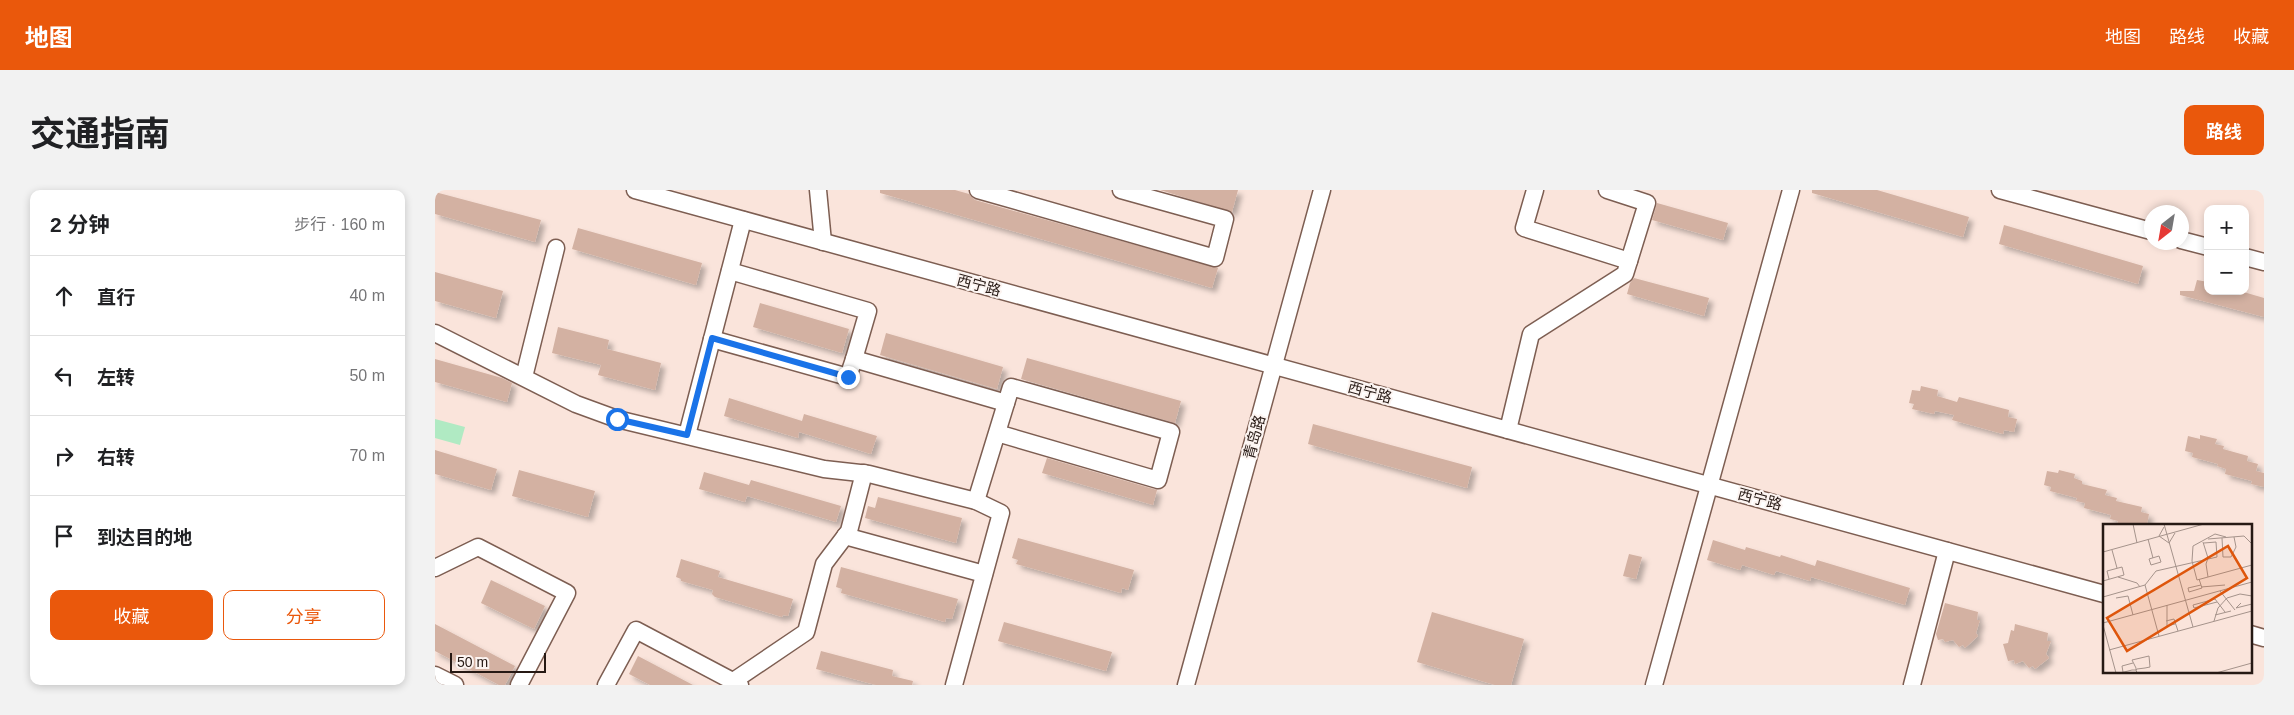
<!DOCTYPE html>
<html lang="zh">
<head>
<meta charset="utf-8">
<style>
	:root { --surface:#fff; --page:#f2f2f2; --text:#202124; --muted:#757577; --line:#e0e0e0; --accent:#ea580c }
	body { margin:0; font-family:Helvetica,"Noto Sans SC",sans-serif; background:var(--page); color:var(--text) }
	.controls { position:absolute; right:15px; top:15px; display:grid; overflow:hidden; border-radius:10px; box-shadow:0 2px 8px #0003 }
	.controls button { width:45px; height:45px; display:grid; place-items:center; padding:0; border:0; border-bottom:1px solid var(--line); background:var(--surface); color:var(--text); font:25px sans-serif }
	.compass { position:absolute; left:1709px; top:15px; width:45px; height:45px; border-radius:50%; background:var(--surface); box-shadow:0 2px 8px #0003; rotate:211deg }
	.scale { position:absolute; left:15px; bottom:12px; width:96px; box-sizing:border-box; padding-left:5px; border:2px solid #261914; border-top:0; font-size:14px; line-height:18px; white-space:nowrap; color:#261914; -webkit-text-stroke:4px #fcf4f1; paint-order:stroke }
	.stop { position:absolute; width:15px; height:15px; margin:-11px; border:4px solid #1a73e8; border-radius:50%; background:#fff }
	.stop.end { background:#1a73e8; border-color:#fff; box-shadow:0 1px 5px #0008 }
	.list { margin:0; padding:0; list-style:none }
	h2 { display:flex; justify-content:space-between; align-items:center; height:65px; margin:0; padding:0 20px; font-size:21px }
	h2 small { font-size:16px; font-weight:400; color:var(--muted) }
	.list li { display:grid; grid-template-columns:32px 1fr auto; gap:15px; align-items:center; box-sizing:border-box; height:80px; padding:0 20px; border-top:1px solid var(--line) }
	.list b { display:block; font-size:19px; white-space:nowrap }
	.list em { font-size:16px; font-style:normal; color:var(--muted) }
	.actions { display:flex; gap:10px; padding:15px 20px }
	.actions a { flex:1; padding:11px 0; border:1px solid var(--accent); border-radius:10px; text-align:center; font-size:18px; color:var(--accent) }
	.actions .main { background:var(--accent); color:#fff }
	.icon { flex:none; width:28px; height:28px; fill:none; stroke:currentColor; stroke-width:2; stroke-linecap:round; stroke-linejoin:round }
	.map { position:relative; flex:none; width:1829px; height:495px; overflow:hidden; border-radius:10px }
	header { display:flex; align-items:center; gap:30px; box-sizing:border-box; height:70px; padding:0 25px; background:var(--accent); color:#fff }
	header strong { font-size:24px }
	nav { display:flex; gap:28px; margin-inline-start:auto; font-size:18px }
	.intro { display:flex; align-items:center; justify-content:space-between; box-sizing:border-box; height:120px; padding:0 30px }
	h1 { margin:0; font-size:35px }
	.button { padding:12px 22px; border-radius:10px; background:var(--accent); color:#fff; font-size:18px; font-weight:700 }
	main { display:flex; gap:30px; padding:0 30px }
	aside { flex:1; background:var(--surface); border-radius:10px; box-shadow:0 2px 8px #0003 }
	.map>svg:first-child { display:block }
	.green { fill:#b0eac3 }
	.building { fill:#d3b1a2; filter:url(#shadow) }
	.lines { fill:none; stroke-linecap:round; stroke-linejoin:round }
	.minor-casing { stroke:#7d5e52; stroke-width:19 }
	.minor { stroke:#fff; stroke-width:16 }
	.route { stroke:#1a73e8; stroke-width:6 }
	.labels { text-anchor:middle; dominant-baseline:central; stroke-width:4; stroke-linejoin:round; paint-order:stroke }
	.street-label { font-size:15px; fill:#261914; stroke:#fcf4f1 }
	.inset-road { fill:none; stroke:#a5938b; stroke-width:1 }
	.view { fill:#de560c; fill-opacity:0.15; stroke:#de560c; stroke-width:2.5 }
	.inset-edge { fill:none; stroke:#261914; stroke-width:2.5 }
</style>
</head>
<body>
<header>
<strong>地图</strong>
<nav><a>地图</a><a>路线</a><a>收藏</a></nav>
</header>
<div class="intro"><h1>交通指南</h1><a class="button">路线</a></div>
<main>
<aside>
<h2>2 分钟<small>步行 · 160 m</small></h2>
<ul class="list">
<li><svg class="icon" aria-label="ahead" viewBox="0 0 24 24"><path d="M12 20V5M6 11l6-6 6 6"/></svg><div><b>直行</b></div><em>40 m</em></li>
<li><svg class="icon" aria-label="left" viewBox="0 0 24 24"><path d="M17 20v-9H6M10 6l-5 5 5 5"/></svg><div><b>左转</b></div><em>50 m</em></li>
<li><svg class="icon" aria-label="right" viewBox="0 0 24 24"><path d="M7 20v-9h11M14 6l5 5-5 5"/></svg><div><b>右转</b></div><em>70 m</em></li>
<li><svg class="icon" aria-label="arrive" viewBox="0 0 24 24"><path d="M6 21V4h12l-3 4 3 4H6"/></svg><div><b>到达目的地</b></div></li>
</ul>
<div class="actions"><a class="main">收藏</a><a>分享</a></div>
</aside>
<div class="map">
<svg width="1829" height="495" viewBox="0 0 1829 495">
	<defs>
		<filter id="shadow"><feDropShadow dx="4.5" dy="4.5" stdDeviation="2.5" flood-color="#0004"/></filter>
	</defs>
	<rect width="100%" height="100%" fill="#fae4db"/>
	<polygon class="green" points="0,229 30,237 25,255 0,248"/>
	<g class="building">
		<polygon points="445,0 520,0 534,4 540,10 783,78 777,98 445,3"/>
		<polygon points="725,0 803,0 797,22"/>
		<polygon points="1377,0 1442,0 1534,27 1528,47 1377,3"/>
		<polygon points="0,2 106,30 100,52 0,24"/>
		<polygon points="1222,13 1293,33 1288,50 1217,30"/>
		<polygon points="1569,35 1708,76 1703,94 1564,54"/>
		<polygon points="143,38 267,73 261,95 137,59"/>
		<polygon points="0,82 68,101 61,128 0,111"/>
		<polygon points="1199,88 1274,108 1269,126 1192,104 1195,93"/>
		<polygon points="1762,90 1773,92 1773,101 1805,101 1829,108 1829,127 1745,105 1745,101 1759,101"/>
		<polygon points="325,113 414,139 407,163 318,137"/>
		<polygon points="123,137 174,150 172,159 226,173 220,200 163,185 166,175 117,163"/>
		<polygon points="451,143 568,177 562,199 445,165"/>
		<polygon points="592,168 746,211 740,233 586,189"/>
		<polygon points="0,169 67,188 77,193 72,212 0,192"/>
		<polygon points="1486,196 1503,200 1502,206 1522,212 1524,207 1574,220 1573,227 1582,229 1579,242 1569,240 1568,244 1517,230 1519,225 1500,221 1499,224 1477,219 1479,214 1474,213 1477,200 1485,201"/>
		<polygon points="294,208 367,231 369,224 442,246 436,264 364,242 363,248 289,226"/>
		<polygon points="878,234 1037,277 1032,298 873,254"/>
		<polygon points="1765,245 1782,249 1780,254 1789,256 1788,259 1813,266 1812,271 1823,274 1821,281 1829,283 1829,297 1816,294 1817,291 1790,284 1791,279 1782,276 1783,274 1757,267 1758,263 1750,261 1753,246 1765,249"/>
		<polygon points="0,260 62,279 56,300 0,284"/>
		<polygon points="612,268 722,300 718,315 607,283"/>
		<polygon points="84,280 160,301 153,327 77,306"/>
		<polygon points="1624,280 1640,284 1639,288 1647,291 1647,294 1672,300 1670,305 1682,308 1681,311 1707,317 1706,322 1714,324 1712,335 1682,335 1683,331 1675,329 1676,325 1649,318 1650,313 1641,311 1642,308 1615,301 1616,297 1609,295 1612,281 1623,283"/>
		<polygon points="269,282 314,295 316,290 406,316 401,332 312,306 310,312 264,299"/>
		<polygon points="443,307 527,328 521,353 430,328 433,316 440,318"/>
		<polygon points="583,348 699,380 693,400 687,398 686,403 581,374 583,370 577,368"/>
		<polygon points="1278,350 1310,360 1311,357 1345,367 1346,365 1380,376 1382,370 1475,398 1470,415 1376,387 1375,391 1341,381 1339,385 1307,375 1305,380 1272,370"/>
		<polygon points="1194,364 1207,367 1201,389 1188,386"/>
		<polygon points="246,369 285,381 283,387 358,409 353,426 348,425 347,427 280,407 277,404 278,400 246,391 246,389 241,387"/>
		<polygon points="406,377 523,409 517,429 511,428 510,432 406,403 407,399 401,397"/>
		<polygon points="56,390 110,416 99,439 46,413"/>
		<polygon points="1510,413 1543,422 1542,430 1545,430 1541,443 1543,446 1530,458 1528,455 1524,457 1518,450 1510,452 1508,449 1503,450 1501,444"/>
		<polygon points="997,422 1089,449 1076,495 1060,495 982,472"/>
		<polygon points="569,432 677,462 671,481 563,451"/>
		<polygon points="0,434 80,476 70,495 64,495 0,461"/>
		<polygon points="1580,434 1613,443 1612,451 1616,451 1611,464 1614,468 1600,479 1598,476 1594,478 1588,471 1580,474 1579,470 1573,471 1568,454 1573,453 1576,440 1579,441"/>
		<polygon points="386,461 458,480 457,486 478,491 477,495 441,495 381,479"/>
		<polygon points="203,466 258,495 215,495 194,484"/>
	</g>
	<g class="lines">
		<defs>
			<g id="minor">
				<polyline points="200,0 1669,404"/>
				<polyline points="383,0 388,52"/>
				<polyline points="543,0 780,68 790,29 686,0"/>
				<polyline points="1100,0 1089,38 1194,71"/>
				<polyline points="1565,0 1716,41"/>
				<polyline points="1746,50 1773,57"/>
				<polyline points="1810,67 1829,72"/>
				<polyline points="295,81 433,121 419,169 571,213"/>
				<polyline points="0,143 141,214 182,229 389,279 434,284 541,311 566,323 519,495"/>
				<polyline points="277,149 413,187 419,169"/>
				<polyline points="89,187 121,58"/>
				<polyline points="1073,240 1096,144 1190,84 1212,13 1172,0"/>
				<polyline points="252,245 308,30"/>
				<polyline points="541,311 576,197 736,242 723,290 562,243"/>
				<polyline points="410,346 549,384"/>
				<polyline points="0,378 43,357 132,403 84,495"/>
				<polyline points="1815,444 1829,448"/>
				<polyline points="0,485 20,495"/>
				<polyline points="171,495 201,440 305,495"/>
				<polyline points="297,495 297,492 371,442 389,374 414,341 429,283"/>
				<polyline points="751,495 887,0"/>
				<polyline points="1219,495 1356,0"/>
				<polyline points="1477,495 1512,361"/>
			</g>
		</defs>
		<use href="#minor" class="minor-casing"/>
		<use href="#minor" class="minor"/>
	</g>
	<g class="lines">
		<polyline class="route" points="182,229 252,245 277,148 413,187"/>
	</g>
	<g class="labels">
		<g class="street-label">
			<text transform="translate(544 95) rotate(15)">西宁路</text>
			<text transform="translate(935 202) rotate(15)">西宁路</text>
			<text transform="translate(819 247) rotate(-75)">青岛路</text>
			<text transform="translate(1325 309) rotate(15)">西宁路</text>
		</g>
	</g>
	<g transform="translate(1668 334)">
		<rect width="149" height="149" fill="#fae4db"/>
		<path class="inset-road" d="M30,0l4,19M61,0l29,103M61,3l-5,9 10,7 6,-10M123,13l-11,-3 -22,12 -1,15 5,19 55,-15M119,14l1,19h8l5,-10 -2,-10M45,15l5,19M105,15l36,-3 8,8M100,18l5,16 -2,6 2,13M9,26l5,18M0,28l101,-28M56,32l2,6 -10,3 -2,-6zM15,53l19,6 3,4M96,55l3,9 -13,4 -1,-4 13,-3M0,57l21,-6 -2,-8 -15,4 2,8M42,61l14,51M98,63l24,-2M117,67l15,19M0,73l42,-12 11,-14 61,-14 -1,-15 -12,1M13,74l12,-2 5,19M138,79l-5,5 16,-4M64,81v21l8,-2M91,84l-1,-3 22,-6 10,13M91,84l23,-6M112,91l16,-4M63,97l8,-2 4,12M111,97l4,-13 9,-10 13,-4 12,2M0,99l149,-41M0,101l13,48M6,126l143,-39M20,148l-1,-6 11,-3M17,149l12,-3h4l1,-1 8,-1 5,-1 -1,-11 -17,4 4,8v2l1,3M113,149l36,-10"/>
		<path class="view" d="M125,22l19,32 -120,73 -20,-33z"/>
		<rect width="149" height="149" class="inset-edge"/>
	</g>
</svg>
<div class="controls">
<button>+</button>
<button>−</button>
</div>
<svg class="compass" viewBox="-18 -18 36 36"><path d="M0-13l5 13h-10z" fill="#e53935"/><path d="M0 13l5-13h-10z" fill="#757577"/></svg>
<div class="scale">50 m</div>
<div class="stop" style="left:182px;top:229px"></div>
<div class="stop end" style="left:413px;top:187px"></div>
</div>
</main>
</body>
</html>
